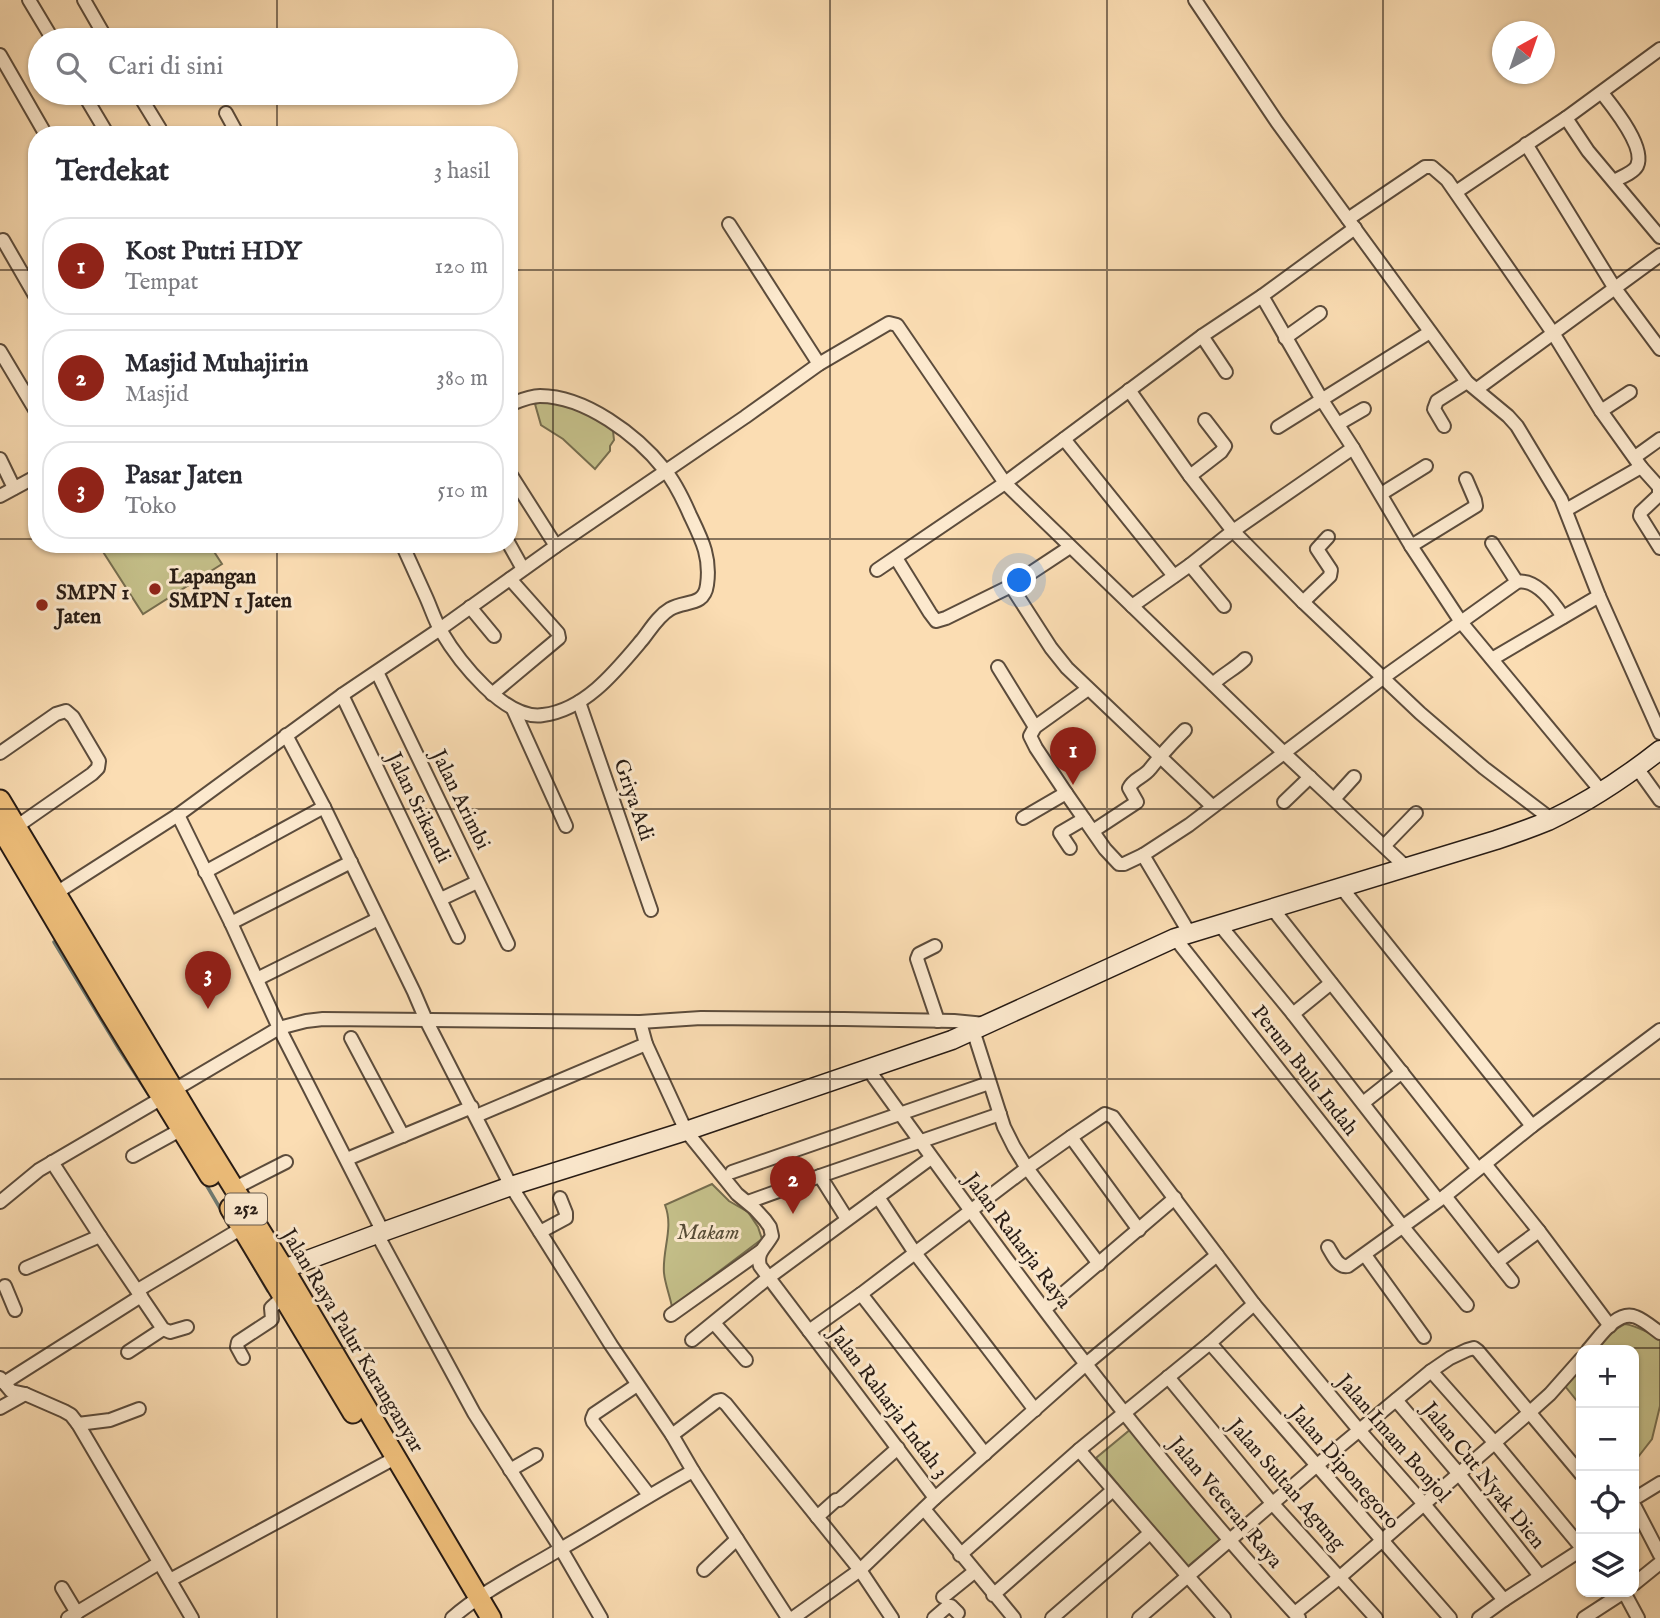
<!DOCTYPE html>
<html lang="id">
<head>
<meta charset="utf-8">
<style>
	:root { --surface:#fff; --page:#f7f7f7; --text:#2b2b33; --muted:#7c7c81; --line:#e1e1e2; --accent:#8f2418 }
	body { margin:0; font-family:"IM FELL English",serif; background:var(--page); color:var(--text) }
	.controls { position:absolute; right:21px; bottom:21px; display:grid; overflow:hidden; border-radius:14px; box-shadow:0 2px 5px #0004 }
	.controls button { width:63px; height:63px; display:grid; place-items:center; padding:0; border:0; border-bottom:2px solid var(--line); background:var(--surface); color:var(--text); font:35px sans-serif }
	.compass { position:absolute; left:1492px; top:21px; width:63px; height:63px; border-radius:50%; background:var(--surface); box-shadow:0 2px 5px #0004; rotate:40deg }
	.you { position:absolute; left:1020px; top:581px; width:24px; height:24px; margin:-18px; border:5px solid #fff; border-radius:50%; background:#1a73e8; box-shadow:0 0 0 10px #1a73e833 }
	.badge { display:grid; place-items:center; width:46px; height:46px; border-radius:50%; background:var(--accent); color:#fff; font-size:23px; font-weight:700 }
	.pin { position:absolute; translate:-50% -58px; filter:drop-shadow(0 2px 4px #0008) }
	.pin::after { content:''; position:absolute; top:37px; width:24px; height:21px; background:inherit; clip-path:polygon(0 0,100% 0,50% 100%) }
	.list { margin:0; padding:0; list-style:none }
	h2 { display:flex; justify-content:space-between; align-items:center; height:91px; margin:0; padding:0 28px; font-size:30px }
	h2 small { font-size:23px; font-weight:400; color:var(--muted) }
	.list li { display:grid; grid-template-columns:46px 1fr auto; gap:21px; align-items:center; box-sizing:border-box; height:98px; margin:0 14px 14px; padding:0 14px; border:2px solid var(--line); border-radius:28px }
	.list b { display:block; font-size:26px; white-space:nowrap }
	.list p { margin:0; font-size:23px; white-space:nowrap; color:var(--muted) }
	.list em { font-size:23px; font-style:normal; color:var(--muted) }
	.icon { flex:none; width:38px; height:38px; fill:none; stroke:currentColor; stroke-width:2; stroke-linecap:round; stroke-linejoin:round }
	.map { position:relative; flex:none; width:1660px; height:1618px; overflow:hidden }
	.search { position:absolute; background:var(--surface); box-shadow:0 2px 5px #0004; left:28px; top:28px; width:490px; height:77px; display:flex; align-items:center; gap:18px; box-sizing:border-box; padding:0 24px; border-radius:38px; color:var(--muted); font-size:26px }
	.panel { position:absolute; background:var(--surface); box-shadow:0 2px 5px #0004; left:28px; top:126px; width:490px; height:427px; border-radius:28px }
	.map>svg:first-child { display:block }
	.green { fill:#c4bf89; stroke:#766d4e; stroke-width:2 }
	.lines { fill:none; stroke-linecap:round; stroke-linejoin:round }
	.stream { stroke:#6f7b73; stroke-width:3.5 }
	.minor-casing { stroke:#5c4c3c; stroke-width:16 }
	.secondary-casing { stroke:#271b14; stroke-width:21 }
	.primary-casing { stroke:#271b14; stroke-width:23 }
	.minor { stroke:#fce9ce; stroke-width:12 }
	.secondary { stroke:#fce9ce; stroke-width:18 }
	.primary { stroke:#eebe7a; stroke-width:19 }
	.grid { fill:none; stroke:#271b14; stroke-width:2; stroke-opacity:0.55 }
	.poi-dot { fill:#8f2418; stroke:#fce9ce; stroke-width:2.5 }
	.labels { text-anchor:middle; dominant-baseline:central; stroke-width:6; stroke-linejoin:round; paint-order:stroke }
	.shield { fill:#fce9ce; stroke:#67594c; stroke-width:2 }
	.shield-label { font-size:19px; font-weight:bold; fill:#271b14 }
	.poi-label { font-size:21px; font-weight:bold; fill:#271b14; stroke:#fce9ce; text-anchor:start }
	.street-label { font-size:21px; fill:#271b14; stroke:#fce9ce }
	.park-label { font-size:21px; font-style:italic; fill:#564c37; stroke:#fce9ce }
</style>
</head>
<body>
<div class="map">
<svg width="1660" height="1618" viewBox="0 0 1660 1618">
	<rect width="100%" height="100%" fill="#fbddb3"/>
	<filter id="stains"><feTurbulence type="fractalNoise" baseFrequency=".00286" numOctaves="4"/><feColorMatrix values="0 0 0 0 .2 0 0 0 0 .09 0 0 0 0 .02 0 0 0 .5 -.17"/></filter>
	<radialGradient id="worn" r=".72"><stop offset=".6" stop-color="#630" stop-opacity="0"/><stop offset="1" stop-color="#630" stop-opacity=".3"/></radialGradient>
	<g class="green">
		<polygon points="542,401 572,406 608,424 613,431 614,440 610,446 610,451 595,469 563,439 541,425 535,404"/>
		<polygon points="98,544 209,544 222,564 143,614"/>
		<path d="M712,1184l17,17 19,11 10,15 4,12 -90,68c-2,-11 -7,-23 -8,-34 -2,-23 10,-45 1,-68z"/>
		<path d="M1625,1324c13,2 22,9 35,13v69l-8,33 -17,22 -1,-2v-109h-38l17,-19z"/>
		<polygon points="1581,1368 1581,1406 1565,1386"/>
		<polygon points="1131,1429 1222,1538 1187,1567 1096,1458"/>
	</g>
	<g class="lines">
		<g class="stream">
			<polyline points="54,942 119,1049 166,1121"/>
			<polyline points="204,1181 221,1210"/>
			<polyline points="241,1244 268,1291"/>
		</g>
		<defs>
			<g id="minor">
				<polyline points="29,0 53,40"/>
				<polyline points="84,0 107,40"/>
				<polyline points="1195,0 1277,122 1467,382 1508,416 1517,426 1561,499 1599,596 1660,733"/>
				<polyline points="0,55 46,135"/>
				<polyline points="83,93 108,135"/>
				<polyline points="138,93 160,129 159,132 156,135"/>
				<path d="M1602,93c11,14 44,54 35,73 -4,7 -16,11 -23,15"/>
				<polyline points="226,113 238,135"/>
				<polyline points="1566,118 1588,151 1660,237"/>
				<polyline points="1526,144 1614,287 1660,349"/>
				<polyline points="1456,192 1566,118 1660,49"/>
				<polyline points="1348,219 1425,167 1432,167 1447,180 1553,333 1601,411 1641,467 1659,487 1659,495 1641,512 1640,516 1660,548"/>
				<polyline points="729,224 819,364"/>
				<polyline points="1355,228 1262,296 1322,400 1353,448 1411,546 1461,622 1601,791"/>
				<polyline points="3,240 37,299"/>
				<polyline points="1202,336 1226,372"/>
				<polyline points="1285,338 1320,313"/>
				<polyline points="0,351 37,413"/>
				<polyline points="1477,389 1660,255"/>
				<polyline points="1129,390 1190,476 1233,531 1303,602 1420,713 1484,768 1551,819"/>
				<polyline points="1601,411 1630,392"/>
				<polyline points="1338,424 1364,409"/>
				<polyline points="1444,426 1434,409 1437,401 1467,382"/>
				<polyline points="1278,427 1430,332"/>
				<polyline points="1064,439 1174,576"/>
				<polyline points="1635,457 1660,439"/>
				<polyline points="0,459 14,488"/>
				<polyline points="509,472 556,546"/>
				<polyline points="1190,476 1221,452 1225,446 1205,420"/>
				<polyline points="1381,494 1426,466"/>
				<polyline points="0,496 37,476"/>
				<polyline points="1566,510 1641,467"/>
				<polyline points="1492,543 1517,582"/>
				<path d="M402,544c8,18 16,35 24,53 5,11 9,24 15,34 17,29 64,90 102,84 42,-5 73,-44 99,-75 8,-10 16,-24 28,-31 15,-9 34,-2 37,-24 4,-28 -5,-45 -17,-70 -7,-16 -15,-33 -26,-46 -27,-34 -79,-73 -124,-73 -11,0 -21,5 -31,9"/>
				<polyline points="509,544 523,569"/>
				<polyline points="1411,546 1476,506 1475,500 1466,479"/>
				<polyline points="896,558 930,613 936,621 946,618 1011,586 1070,547"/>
				<polyline points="1190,565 1224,606"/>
				<polyline points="877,570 1005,483 1202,336 1262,296"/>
				<polyline points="1011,586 1051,648 1067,668 1212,806"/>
				<polyline points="1303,602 1330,576 1331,570 1317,549 1328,537"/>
				<polyline points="1132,606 1190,565 1233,531 1353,448"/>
				<polyline points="470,607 494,636"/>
				<polyline points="1492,659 1599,596"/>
				<polyline points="998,667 1035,727"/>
				<polyline points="377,672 508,944"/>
				<path d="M1213,684c10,-10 22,-15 32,-25"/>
				<path d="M1088,689l-53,38 -5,9 6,12 30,45 39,56 14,15h5l19,-9 46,-30 195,-148 133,-95c19,-4 37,21 46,35"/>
				<polyline points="492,694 559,638 558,633 510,579"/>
				<polyline points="342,695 458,937"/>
				<polyline points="579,702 651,910"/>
				<polyline points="513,709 566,826"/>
				<polyline points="286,735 324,807 414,992 426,1020 511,1186 611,1345 672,1435 693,1471 788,1618"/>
				<polyline points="0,753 56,714 66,711 73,717 99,761 98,768 92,774 16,827"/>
				<polyline points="1637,768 1660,800"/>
				<polyline points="1334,799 1354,777"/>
				<polyline points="1284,802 1310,777"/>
				<polyline points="178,815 231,923 279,1028 383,1232"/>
				<polyline points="1023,818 1066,793"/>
				<path d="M1093,831l44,-29 -8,-14c4,-9 15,-11 21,-19 11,-14 22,-26 35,-39"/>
				<polyline points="1384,846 1416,813"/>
				<polyline points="1070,848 1060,833 1084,819"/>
				<polyline points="1143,855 1190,934"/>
				<polyline points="205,872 324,807"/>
				<polyline points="1341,887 1532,1126"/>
				<polyline points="50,897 178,815 342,695 440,629 556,546 745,417 819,364 889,323 897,325 1005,483 1284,753 1406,867"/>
				<polyline points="441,899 477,882"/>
				<polyline points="1272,908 1478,1169"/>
				<polyline points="231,923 351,862"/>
				<polyline points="1219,924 1293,1014 1438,1200"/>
				<polyline points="1175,938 1403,1227 1467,1305"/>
				<polyline points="935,946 919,954 917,959 938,1021"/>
				<polyline points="257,979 378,919"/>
				<polyline points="1293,1014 1331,983"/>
				<polyline points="973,1030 1004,1127 1014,1147 1027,1168 1099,1264"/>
				<polyline points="351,1038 403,1136"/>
				<path d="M646,1044l40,87 51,63 18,15 10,11 5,7 2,9c-6,11 -16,16 -12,30l175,232"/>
				<path d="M868,1069c136,189 273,378 431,549"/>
				<polyline points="174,1090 279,1028 306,1021 323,1019 640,1022 701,1018 844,1019 954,1021 985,1024"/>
				<polyline points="1363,1103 1402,1072"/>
				<polyline points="476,1116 646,1044 640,1022"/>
				<polyline points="1071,1137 1139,1230"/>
				<polyline points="133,1156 182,1129"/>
				<polyline points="347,1159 472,1107"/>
				<polyline points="52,1162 100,1236 163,1329 170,1332 187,1327"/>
				<polyline points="1485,1164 1539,1231 1610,1326"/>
				<polyline points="732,1172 989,1083"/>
				<polyline points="820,1176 847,1219"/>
				<polyline points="233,1189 286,1162"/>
				<polyline points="1445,1196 1497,1262"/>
				<polyline points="878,1197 915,1253 1035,1410"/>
				<polyline points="0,1202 39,1170 162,1098"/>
				<polyline points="748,1202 820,1176 1000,1114"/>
				<polyline points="540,1232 566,1218 566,1213 560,1198"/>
				<polyline points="377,1234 474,1413 561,1549 601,1618"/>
				<path d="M1328,1247c5,8 10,21 20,19l97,-70 87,-70 128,-96"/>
				<polyline points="1365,1255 1424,1337"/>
				<polyline points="26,1268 100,1236"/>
				<polyline points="1512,1281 1497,1262 1539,1231"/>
				<polyline points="5,1286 15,1310"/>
				<polyline points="138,1290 242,1228"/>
				<polyline points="861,1294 985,1454"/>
				<polyline points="1045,1309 1175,1198"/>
				<polyline points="671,1315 761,1251"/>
				<polyline points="714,1323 746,1360"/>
				<polyline points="809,1331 861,1294 1027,1168 1071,1137 1105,1114 1113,1117 1254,1304 1359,1430 1423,1503 1504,1600"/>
				<polyline points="692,1340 768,1278 931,1158"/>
				<polyline points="1210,1343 1450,1618"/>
				<path d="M1588,1350c11,-12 29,-41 48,-33 8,3 17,11 24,16"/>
				<polyline points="128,1352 163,1329"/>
				<polyline points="243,1358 237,1347 238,1342 270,1321 272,1319 271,1308 283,1297"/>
				<polyline points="1431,1371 1494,1442 1581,1547"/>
				<polyline points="1168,1377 1272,1503 1376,1618"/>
				<polyline points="0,1378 11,1391 25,1394 64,1411 71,1415 78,1424 192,1618"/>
				<polyline points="4,1383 141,1296"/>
				<polyline points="637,1385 594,1414 592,1419 593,1422 649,1495"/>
				<polyline points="1396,1400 1459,1474 1540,1576"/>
				<polyline points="0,1408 25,1394"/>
				<polyline points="78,1424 110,1420 139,1409"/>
				<polyline points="672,1435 717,1401 721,1400 726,1404 860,1570 892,1618"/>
				<polyline points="1079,1450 1224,1618"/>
				<polyline points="510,1470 536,1455"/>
				<polyline points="1634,1499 1660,1483"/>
				<polyline points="1634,1505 1660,1555"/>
				<polyline points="924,1509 1014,1618"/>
				<polyline points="817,1517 836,1500 839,1500 898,1448"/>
				<polyline points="960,1555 1079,1450 1210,1343 1254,1304"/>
				<polyline points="704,1570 737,1539"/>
				<polyline points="170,1580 395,1458"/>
				<polyline points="1634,1584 1660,1563"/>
				<polyline points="62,1588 77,1613"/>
				<polyline points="1624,1592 1638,1618"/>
				<polyline points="993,1595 1113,1490"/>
				<polyline points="943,1597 974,1572"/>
				<polyline points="1295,1613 1340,1577 1530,1412 1550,1394 1581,1359"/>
				<polyline points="68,1618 159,1563"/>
				<path d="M452,1618c31,-27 70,-46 105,-67 46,-26 90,-55 136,-80"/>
				<polyline points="793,1618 860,1570 935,1498 1086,1364 1217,1255"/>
				<polyline points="934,1618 948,1606 951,1606 958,1613"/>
				<polyline points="1052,1618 1150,1533"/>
				<polyline points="1139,1618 1316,1466 1431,1371 1450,1358 1467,1350 1474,1348 1478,1351 1581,1474"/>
				<polyline points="1479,1618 1504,1600 1581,1550"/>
				<polyline points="1584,1618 1624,1592"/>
			</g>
			<path id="secondary" d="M273,1273l104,-39 134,-48 175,-55 266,-91 223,-102 321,-98c18,-6 35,-12 52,-19 38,-18 79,-45 112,-71"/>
			<g id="primary">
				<polyline points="0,800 193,1122 284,1269 491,1618"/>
				<polyline points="0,827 107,1008 210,1176"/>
				<polyline points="230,1208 353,1413"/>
			</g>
		</defs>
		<use href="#minor" class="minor-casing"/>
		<use href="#secondary" class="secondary-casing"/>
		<use href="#primary" class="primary-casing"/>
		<use href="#minor" class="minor"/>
		<use href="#secondary" class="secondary"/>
		<use href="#primary" class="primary"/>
	</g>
	<path class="grid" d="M277,0v40M553,0v1618M830,0v1618M1107,0v1618M1383,0v1618M277,93v42M0,270h37M509,270h1151M0,539h37M509,539h1151M277,544v1074M0,809h1660M0,1079h1660M0,1348h1660"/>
	<g class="poi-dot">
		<circle cx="155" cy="589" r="7"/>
		<circle cx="42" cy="605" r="7"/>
	</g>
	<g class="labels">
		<rect class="shield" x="225" y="1193.5" width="42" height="31" rx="5"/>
		<g class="shield-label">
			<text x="246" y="1209">252</text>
		</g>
		<g class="poi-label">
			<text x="169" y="577">Lapangan<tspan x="169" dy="24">SMPN 1 Jaten</tspan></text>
			<text x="56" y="593">SMPN 1<tspan x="56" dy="24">Jaten</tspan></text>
		</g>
		<g class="street-label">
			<text transform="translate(460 800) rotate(64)">Jalan Arimbi</text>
			<text transform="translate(633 800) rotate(71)">Griya Adi</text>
			<text transform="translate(418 808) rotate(64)">Jalan Srikandi</text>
			<text transform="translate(1304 1071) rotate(52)">Perum Bulu Indah</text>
			<text transform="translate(1017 1241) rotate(53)">Jalan Raharja Raya</text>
			<text transform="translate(352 1341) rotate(59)">Jalan Raya Palur Karanganyar</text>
			<text transform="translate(888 1403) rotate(53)">Jalan Raharja Indah 3</text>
			<text transform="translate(1393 1439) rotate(49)">Jalan Imam Bonjol</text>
			<text transform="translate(1344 1468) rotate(49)">Jalan Diponegoro</text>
			<text transform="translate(1483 1476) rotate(51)">Jalan Cut Nyak Dien</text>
			<text transform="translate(1286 1485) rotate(49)">Jalan Sultan Agung</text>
			<text transform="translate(1225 1503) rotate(50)">Jalan Veteran Raya</text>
		</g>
		<g class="park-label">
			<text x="708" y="1233">Makam</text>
		</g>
	</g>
	<rect width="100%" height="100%" filter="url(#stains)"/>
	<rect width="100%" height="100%" fill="url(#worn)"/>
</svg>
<div class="controls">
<button>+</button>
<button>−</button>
<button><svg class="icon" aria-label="locate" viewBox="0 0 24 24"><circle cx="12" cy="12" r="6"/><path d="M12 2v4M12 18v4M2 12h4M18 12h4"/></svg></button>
<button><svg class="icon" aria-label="layers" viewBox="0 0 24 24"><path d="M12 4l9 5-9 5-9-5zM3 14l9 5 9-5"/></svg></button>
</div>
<svg class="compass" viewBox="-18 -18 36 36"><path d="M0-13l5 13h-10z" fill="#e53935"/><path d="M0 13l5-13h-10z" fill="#7c7c81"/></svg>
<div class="you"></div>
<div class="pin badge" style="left:1073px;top:785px">1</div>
<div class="pin badge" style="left:793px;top:1214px">2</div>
<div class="pin badge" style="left:208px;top:1009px">3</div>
<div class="search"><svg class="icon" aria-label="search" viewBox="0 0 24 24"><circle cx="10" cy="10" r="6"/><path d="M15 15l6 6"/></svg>Cari di sini</div>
<section class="panel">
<h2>Terdekat<small>3 hasil</small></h2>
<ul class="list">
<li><span class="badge">1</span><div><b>Kost Putri HDY</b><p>Tempat</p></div><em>120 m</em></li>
<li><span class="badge">2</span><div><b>Masjid Muhajirin</b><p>Masjid</p></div><em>380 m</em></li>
<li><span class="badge">3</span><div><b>Pasar Jaten</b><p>Toko</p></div><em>510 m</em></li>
</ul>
</section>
</div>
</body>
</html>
